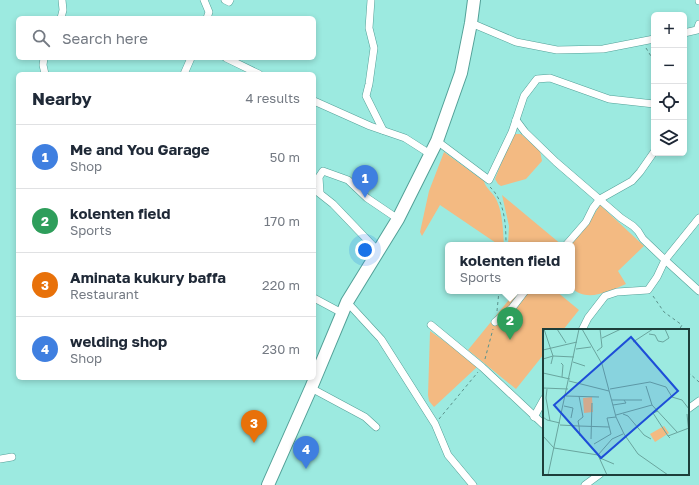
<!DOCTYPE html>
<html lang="en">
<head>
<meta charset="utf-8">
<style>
	:root { --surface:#fff; --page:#f2f2f3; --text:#1f2937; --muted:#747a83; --line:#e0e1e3; --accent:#db2777 }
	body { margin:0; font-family:"Golos Text",sans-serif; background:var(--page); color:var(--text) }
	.controls { position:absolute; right:12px; top:12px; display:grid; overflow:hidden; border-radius:6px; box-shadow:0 2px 6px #0003 }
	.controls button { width:36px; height:36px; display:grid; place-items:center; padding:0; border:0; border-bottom:1px solid var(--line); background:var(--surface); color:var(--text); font:20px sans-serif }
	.you { position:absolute; left:365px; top:250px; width:14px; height:14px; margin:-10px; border:3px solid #fff; border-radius:50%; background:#1a73e8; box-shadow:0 0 0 6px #1a73e833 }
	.badge { display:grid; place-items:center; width:26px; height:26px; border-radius:50%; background:var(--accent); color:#fff; font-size:13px; font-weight:700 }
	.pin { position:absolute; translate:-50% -33px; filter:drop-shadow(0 1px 2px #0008) }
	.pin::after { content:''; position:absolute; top:21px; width:14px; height:12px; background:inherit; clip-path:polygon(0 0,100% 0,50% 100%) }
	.popup { position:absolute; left:445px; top:242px; width:130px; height:52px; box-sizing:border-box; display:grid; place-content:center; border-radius:6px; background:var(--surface); filter:drop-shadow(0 1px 3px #0005); font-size:13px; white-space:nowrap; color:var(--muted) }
	.popup b { font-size:15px; color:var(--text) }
	.popup::after { content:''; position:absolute; left:50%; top:100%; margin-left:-8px; border:8px solid transparent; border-top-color:var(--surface) }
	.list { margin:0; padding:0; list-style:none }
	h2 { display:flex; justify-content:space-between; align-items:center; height:52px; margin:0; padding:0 16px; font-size:17px }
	h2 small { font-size:13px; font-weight:400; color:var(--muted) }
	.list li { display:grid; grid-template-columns:26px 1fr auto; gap:12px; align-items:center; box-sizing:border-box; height:64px; padding:0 16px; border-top:1px solid var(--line) }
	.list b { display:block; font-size:15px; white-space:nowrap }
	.list p { margin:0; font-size:13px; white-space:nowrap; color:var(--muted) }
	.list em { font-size:13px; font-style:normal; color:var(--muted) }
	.icon { flex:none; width:22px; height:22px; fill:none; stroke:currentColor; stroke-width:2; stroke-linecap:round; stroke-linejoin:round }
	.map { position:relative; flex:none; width:699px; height:485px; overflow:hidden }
	.search { position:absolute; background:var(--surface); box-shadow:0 2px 6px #0003; left:16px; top:16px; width:300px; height:44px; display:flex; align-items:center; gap:10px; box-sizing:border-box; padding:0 14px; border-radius:6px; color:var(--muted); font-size:15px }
	.panel { position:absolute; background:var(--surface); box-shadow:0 2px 6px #0003; left:16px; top:72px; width:300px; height:308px; border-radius:6px }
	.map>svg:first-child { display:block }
	.green { fill:#f3ba82 }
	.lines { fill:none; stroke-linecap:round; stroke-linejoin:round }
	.street-casing { stroke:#53a198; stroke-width:8 }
	.highway-casing { stroke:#53a198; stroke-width:14 }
	.path { stroke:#5b928b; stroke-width:1; stroke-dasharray:3 3; stroke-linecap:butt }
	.street { stroke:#fff; stroke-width:7 }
	.highway { stroke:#fff; stroke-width:12 }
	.inset-road { fill:none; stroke:#69a59e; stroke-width:1 }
	.view { fill:#1d4ed8; fill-opacity:0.15; stroke:#1d4ed8; stroke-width:2 }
	.inset-edge { fill:none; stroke:#1d3e3a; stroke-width:2 }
</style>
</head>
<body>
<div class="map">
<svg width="699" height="485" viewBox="0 0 699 485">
	<rect width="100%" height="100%" fill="#9ceae0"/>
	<g class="green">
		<polygon points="515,134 521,134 540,151 542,161 526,179 501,186 498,184 495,179 511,138"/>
		<path d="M444,152l40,29c1,7 10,12 13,20 6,14 6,30 7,44h-5l-59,-40 -18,31 -2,-4 9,-41z"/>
		<polygon points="502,195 562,245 508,245 509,226"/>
		<path d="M600,205l44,41 -26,25 8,13c-16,7 -40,19 -54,4v-43h-2l18,-21z"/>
		<polygon points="516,291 556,291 579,310 563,330 544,330 544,354 516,389 468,350"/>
		<polygon points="430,331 461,353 477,367 434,407 429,401 428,395"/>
	</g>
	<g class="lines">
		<defs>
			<g id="street">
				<polyline points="204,0 209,12 207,18"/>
				<polyline points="225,0 229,2 230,0"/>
				<polyline points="371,0 369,28 374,48 369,84 366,96 383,130"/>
				<polyline points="699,0 699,1"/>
				<polyline points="61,18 63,10 62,0"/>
				<polyline points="471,23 516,42 557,50 603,49 654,39"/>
				<polyline points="684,33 697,30 699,24"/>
				<polyline points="44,58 43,65 45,74"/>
				<polyline points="226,58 259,74"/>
				<polyline points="184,74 191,58"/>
				<polyline points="314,101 370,126 405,138 430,154"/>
				<polyline points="516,120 525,132 556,162 621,218 633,226 638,231 643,239 665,260 657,277 648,290 617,292 605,296 588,318 582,330"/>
				<polyline points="437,141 489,180 512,132 524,96 537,79 550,78 609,99 654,104"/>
				<polyline points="314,189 333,204 378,251"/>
				<polyline points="320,193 319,177 323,171 348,180 367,198 398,219"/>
				<polyline points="699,218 665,260 699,291"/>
				<polyline points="566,245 586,222 593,208 600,199 632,181 640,172 654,152"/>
				<polyline points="314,298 342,313"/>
				<polyline points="347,302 381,339 435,424 448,455 473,485"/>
				<polyline points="495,322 512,308 525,291"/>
				<polyline points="431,325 482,367 544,425"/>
				<polyline points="311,388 365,417 376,427"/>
				<polyline points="688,409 699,401"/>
				<polyline points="534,417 544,399"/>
				<polyline points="0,459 12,457"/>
				<polyline points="585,485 600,474"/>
			</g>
			<polyline id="highway" points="268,485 311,388 347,302 398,219 437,141 461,73 471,23 474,0"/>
		</defs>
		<use href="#street" class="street-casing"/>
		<use href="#highway" class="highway-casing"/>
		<g class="path">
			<polyline points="646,48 654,61"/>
			<path d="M490,187c15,14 16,39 16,58"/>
			<polyline points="653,296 664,312 682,325 679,330"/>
			<polyline points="497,311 499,291"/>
			<polyline points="485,359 493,329"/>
			<polyline points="688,372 699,382"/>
			<polyline points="439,419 478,372"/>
		</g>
		<use href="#street" class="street"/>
		<use href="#highway" class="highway"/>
	</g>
	<g transform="translate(543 329)">
		<rect width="146" height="146" fill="#9ceae0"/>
		<path d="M49,68l1,15 -9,1 -1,-15zM121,97l5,7 -14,9 -5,-8z" fill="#f3ba82"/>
		<path class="inset-road" d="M1,0l9,27 21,1M14,0l9,14M39,0l20,35 14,53 8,17 14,20 30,21M106,5l6,1 3,6 5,1 6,-4 -4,-9M59,9l19,-9M90,13l20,-13M33,20l15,-2M0,21l34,-8M54,22l5,-4 -2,-18M0,30l10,-3 -2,8M30,33l12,4M18,34l2,2 -1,12M0,44l27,6M26,52l40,10M103,57l6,19M0,59l25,1M4,60l-1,9 4,23M67,60l40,-7 16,5 6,10 10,3 7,9M23,67l33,1M36,67l4,21 -5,4 1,5 30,1M69,71h30M70,76l13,-2 -2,-3M21,77l9,2 -2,10M115,82l-5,2 15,23M80,85l5,2 16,19 7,4M144,85l2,20M73,86l36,-10 25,27M0,88l4,3 13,3M17,96l19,1 1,10M0,107l11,12 44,7M127,109l-2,-2 21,-8M48,110l1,-36M51,115l17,-10 -4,-16 9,-1M57,129l14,6M5,146l31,-146M64,146l-9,-20 14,-16 11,-5"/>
		<path class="view" d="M88,8l47,54 -77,67 -47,-53z"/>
		<rect width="146" height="146" class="inset-edge"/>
	</g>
</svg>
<div class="controls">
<button>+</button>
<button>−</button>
<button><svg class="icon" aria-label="locate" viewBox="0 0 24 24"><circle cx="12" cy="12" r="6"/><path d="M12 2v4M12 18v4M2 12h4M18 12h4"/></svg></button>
<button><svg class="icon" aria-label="layers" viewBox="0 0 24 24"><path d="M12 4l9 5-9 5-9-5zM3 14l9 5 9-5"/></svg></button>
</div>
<div class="you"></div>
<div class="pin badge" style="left:365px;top:198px;background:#3f7fe0">1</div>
<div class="pin badge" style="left:510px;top:340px;background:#2e9e5b">2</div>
<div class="popup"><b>kolenten field</b>Sports</div>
<div class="pin badge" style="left:254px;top:443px;background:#e8710a">3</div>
<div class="pin badge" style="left:306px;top:469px;background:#3f7fe0">4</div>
<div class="search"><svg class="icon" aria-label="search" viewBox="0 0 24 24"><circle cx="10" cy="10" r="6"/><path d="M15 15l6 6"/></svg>Search here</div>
<section class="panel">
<h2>Nearby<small>4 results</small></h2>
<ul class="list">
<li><span class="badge" style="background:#3f7fe0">1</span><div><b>Me and You Garage</b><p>Shop</p></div><em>50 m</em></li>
<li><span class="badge" style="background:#2e9e5b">2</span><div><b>kolenten field</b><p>Sports</p></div><em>170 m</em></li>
<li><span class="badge" style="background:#e8710a">3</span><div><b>Aminata kukury baffa</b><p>Restaurant</p></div><em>220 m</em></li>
<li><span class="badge" style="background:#3f7fe0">4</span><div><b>welding shop</b><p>Shop</p></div><em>230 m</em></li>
</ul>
</section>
</div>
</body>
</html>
